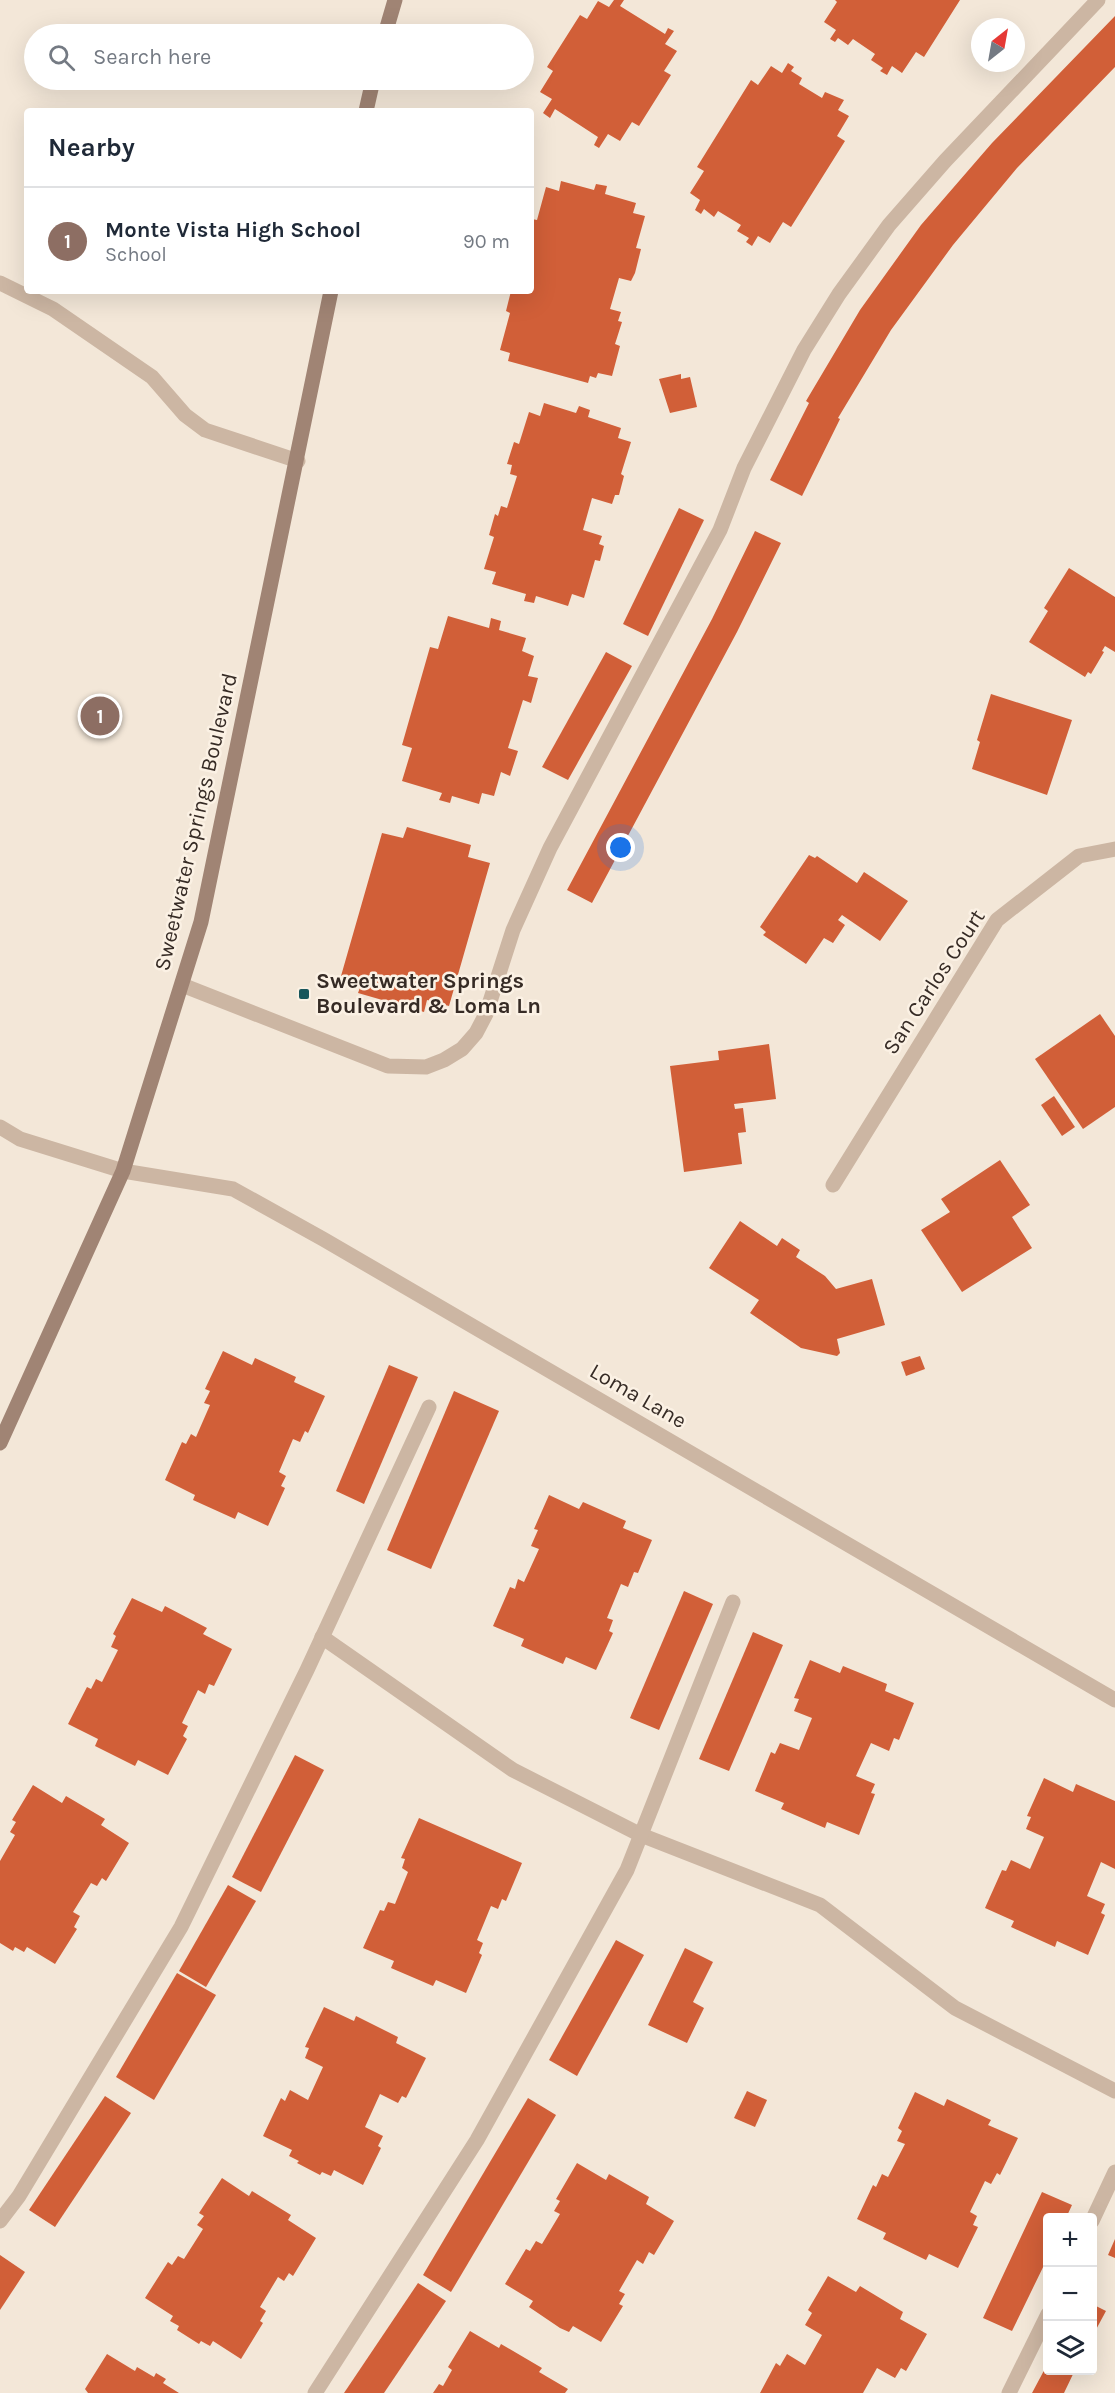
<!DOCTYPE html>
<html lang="en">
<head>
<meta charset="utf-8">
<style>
	:root { --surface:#fff; --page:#f2f2f3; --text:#1f2937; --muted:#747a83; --line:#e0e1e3; --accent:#18565b }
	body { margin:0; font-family:Karla,sans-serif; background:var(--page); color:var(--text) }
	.controls { position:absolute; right:18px; bottom:18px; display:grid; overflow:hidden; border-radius:6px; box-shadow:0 6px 24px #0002 }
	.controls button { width:54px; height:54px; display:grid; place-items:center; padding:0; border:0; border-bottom:2px solid var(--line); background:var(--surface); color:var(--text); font:30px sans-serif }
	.compass { position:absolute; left:971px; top:18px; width:54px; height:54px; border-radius:50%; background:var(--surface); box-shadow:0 6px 24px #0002; rotate:31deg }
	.you { position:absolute; left:621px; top:848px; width:21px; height:21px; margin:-15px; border:4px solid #fff; border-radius:50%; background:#1a73e8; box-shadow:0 0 0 9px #1a73e833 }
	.badge { display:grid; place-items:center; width:39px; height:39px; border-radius:50%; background:var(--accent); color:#fff; font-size:20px; font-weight:700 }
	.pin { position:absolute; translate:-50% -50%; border:3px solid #fff; box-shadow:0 2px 6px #0006 }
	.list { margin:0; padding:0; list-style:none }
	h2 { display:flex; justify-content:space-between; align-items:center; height:78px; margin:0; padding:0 24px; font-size:26px }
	h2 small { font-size:20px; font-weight:400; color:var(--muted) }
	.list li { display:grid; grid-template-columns:39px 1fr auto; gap:18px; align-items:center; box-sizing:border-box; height:108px; padding:0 24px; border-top:2px solid var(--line) }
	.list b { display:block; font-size:22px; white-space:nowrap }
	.list p { margin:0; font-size:20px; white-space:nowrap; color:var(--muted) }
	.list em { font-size:20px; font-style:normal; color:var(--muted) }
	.icon { flex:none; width:33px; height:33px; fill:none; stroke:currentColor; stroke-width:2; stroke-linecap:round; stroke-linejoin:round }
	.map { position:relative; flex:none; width:1115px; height:2393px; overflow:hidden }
	.search { position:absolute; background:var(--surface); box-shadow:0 6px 24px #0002; left:24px; top:24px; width:510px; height:66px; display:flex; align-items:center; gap:15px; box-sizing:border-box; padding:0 21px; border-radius:33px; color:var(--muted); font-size:22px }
	.panel { position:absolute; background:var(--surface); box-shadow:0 6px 24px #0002; left:24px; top:108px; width:510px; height:186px; border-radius:6px }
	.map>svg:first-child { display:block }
	.building { fill:#d15f38 }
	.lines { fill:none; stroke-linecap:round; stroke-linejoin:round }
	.service { stroke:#ccb6a3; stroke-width:15 }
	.minor { stroke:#ccb6a3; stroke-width:15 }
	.secondary { stroke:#a08474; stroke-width:15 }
	.poi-dot { fill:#18565b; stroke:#fbf1e4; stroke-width:2 }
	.labels { text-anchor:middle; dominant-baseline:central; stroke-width:5; stroke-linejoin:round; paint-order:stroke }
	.street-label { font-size:22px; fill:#362b25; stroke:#fbf1e4 }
	.poi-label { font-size:22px; font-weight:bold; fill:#362b25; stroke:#fbf1e4; text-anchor:start }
</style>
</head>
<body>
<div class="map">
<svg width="1115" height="2393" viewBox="0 0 1115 2393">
	<rect width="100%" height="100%" fill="#f3e7d8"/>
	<g class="building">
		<polygon points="614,0 624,0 620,6 665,34 668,28 674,31 665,44 677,51 664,71 671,75 639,126 632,122 620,141 608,134 599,148 594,145 598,137 555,109 550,118 543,113 552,99 540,92 553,71 547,67 580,15 587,19 598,1 609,7"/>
		<polygon points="835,0 960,0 924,57 916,52 902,73 892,66 887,75 880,71 883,68 871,60 875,54 853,39 848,45 838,38 835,42 830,39 836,30 824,22 837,2"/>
		<polygon points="1115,16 1115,67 1017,168 953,245 891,330 838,418 840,419 802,496 770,480 809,403 806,401 860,310 921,225 992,143"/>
		<polygon points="788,63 794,67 791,71 802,78 799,84 822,98 825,92 844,100 838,110 849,116 837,136 845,141 791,227 783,222 770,243 758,236 752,246 746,242 749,238 737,231 741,225 718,211 714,217 704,209 701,214 695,210 700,200 690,193 704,171 697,167 751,80 758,85 771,66 782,73"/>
		<polygon points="561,181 594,190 596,184 607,186 605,194 636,203 633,213 645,216 636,248 641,249 635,273 631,281 619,278 610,309 621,312 618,321 622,322 615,344 620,346 612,376 598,373 596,378 590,376 588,383 508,361 510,353 500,350 510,313 506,311 511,291 531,291 532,219 537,220 546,187 559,191"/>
		<polygon points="681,374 681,379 690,377 697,407 670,413 659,379"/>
		<polygon points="544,403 576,413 579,406 590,410 588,417 621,428 618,438 631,442 621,474 624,476 619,495 615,495 612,504 592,498 583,530 602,536 599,544 604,546 600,561 595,560 584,598 572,594 568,606 536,596 534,603 524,601 526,594 492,584 496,572 484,569 494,537 489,535 495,514 498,516 501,506 507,508 517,476 510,474 512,465 507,464 514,442 519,444 529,412 540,416"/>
		<polygon points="679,508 704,520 648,636 623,624"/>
		<polygon points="755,531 781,543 737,632 592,903 567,890 712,619"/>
		<polygon points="1069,568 1115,597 1115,652 1105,646 1102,651 1104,652 1091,674 1088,672 1085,677 1029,642 1048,611 1044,608"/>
		<polygon points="448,616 489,628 491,618 501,621 499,630 526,638 522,651 534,656 528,676 538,678 531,703 523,700 508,748 518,751 510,776 501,772 494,796 482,793 479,804 452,796 450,803 439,800 442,793 402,781 412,748 402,745 430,647 438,649"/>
		<polygon points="606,652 632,666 568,780 542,767"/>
		<polygon points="991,694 1072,720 1047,795 972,769 980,742 977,740"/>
		<polygon points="407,827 471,845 468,857 490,863 449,1006 427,1000 424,1012 358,993 362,982 341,976 382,833 403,838"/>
		<polygon points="809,855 815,858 817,856 857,883 864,872 908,901 880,941 842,915 838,920 845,925 833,943 824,938 806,964 763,935 766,932 760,927"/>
		<polygon points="1100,1014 1115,1036 1115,1107 1083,1129 1035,1059"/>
		<polygon points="769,1044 776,1099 734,1104 735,1109 743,1108 746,1132 738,1133 742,1164 684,1172 670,1066 719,1060 718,1051"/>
		<polygon points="1054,1096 1075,1127 1062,1136 1041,1105"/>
		<polygon points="1000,1160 1030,1205 1012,1217 1032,1248 962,1292 921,1230 950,1212 941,1199"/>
		<polygon points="740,1221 777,1246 782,1238 800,1250 796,1257 825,1276 836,1289 872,1279 885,1325 837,1339 840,1353 837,1356 801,1348 750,1313 759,1300 709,1268"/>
		<polygon points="223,1351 252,1365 255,1358 296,1377 294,1382 325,1396 308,1433 305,1431 300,1442 293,1439 279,1472 286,1476 281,1486 285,1488 268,1526 238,1512 235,1519 193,1500 195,1495 165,1480 182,1442 186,1444 191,1434 196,1437 210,1405 204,1403 210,1391 205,1389"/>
		<polygon points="920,1356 925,1369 906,1376 901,1362"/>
		<polygon points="389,1365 418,1377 364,1504 336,1491"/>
		<polygon points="454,1391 499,1411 431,1569 387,1550"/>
		<polygon points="549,1495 579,1509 583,1502 626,1521 623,1528 652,1540 638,1573 634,1572 628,1587 621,1584 607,1618 613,1620 609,1631 613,1633 596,1670 566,1657 563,1664 521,1646 524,1639 493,1626 510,1587 515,1589 518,1579 524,1582 539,1549 531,1546 538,1530 534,1529"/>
		<polygon points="684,1591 713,1604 659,1730 630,1718"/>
		<polygon points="132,1598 162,1612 165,1606 207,1628 203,1634 232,1649 214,1686 209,1684 205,1694 198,1690 182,1723 188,1726 183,1736 187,1739 168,1775 138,1760 135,1766 95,1746 98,1739 68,1724 87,1687 91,1689 96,1679 102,1682 118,1650 111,1647 116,1636 113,1634"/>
		<polygon points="753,1632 783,1645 729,1771 699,1759"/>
		<polygon points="810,1660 840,1673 843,1666 887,1684 885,1691 914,1703 899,1740 894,1738 889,1751 871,1743 856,1776 875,1784 871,1793 875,1794 859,1835 827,1822 825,1828 781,1809 784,1803 755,1791 771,1752 775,1754 780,1743 799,1750 812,1718 794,1711 799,1699 794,1698"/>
		<polygon points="295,1755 324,1770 261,1892 232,1877"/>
		<polygon points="1044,1778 1073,1792 1076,1784 1115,1801 1115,1869 1101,1862 1087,1896 1105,1904 1101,1913 1105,1915 1088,1955 1057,1941 1055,1947 1011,1927 1014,1921 985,1908 1002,1870 1006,1871 1011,1860 1030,1869 1044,1837 1026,1829 1031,1817 1027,1816"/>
		<polygon points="33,1785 62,1803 66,1796 105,1819 101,1825 129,1843 106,1881 102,1878 97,1886 91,1883 73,1912 80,1916 74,1927 77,1929 55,1964 27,1947 24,1952 15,1947 13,1951 0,1943 0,1861 15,1835 10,1832 16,1822 12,1820"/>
		<polygon points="419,1818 522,1863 506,1901 502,1899 498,1909 491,1906 477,1940 483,1943 479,1953 482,1955 466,1993 436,1980 433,1986 391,1968 394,1961 363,1948 380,1910 384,1911 388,1902 395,1904 408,1872 402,1868 405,1859 401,1858"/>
		<polygon points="228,1885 256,1901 206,1987 179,1971"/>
		<polygon points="616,1940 644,1955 577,2076 549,2060"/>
		<polygon points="685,1948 713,1962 693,2002 704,2008 687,2043 648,2025"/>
		<polygon points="177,1973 216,1995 154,2100 116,2077"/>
		<polygon points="324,2007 354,2021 356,2016 398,2037 396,2043 426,2058 406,2098 402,2096 398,2103 380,2094 365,2127 383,2136 378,2146 381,2148 363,2185 334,2170 331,2176 322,2172 320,2175 297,2163 299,2161 289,2156 292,2150 263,2136 281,2098 285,2101 290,2090 308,2100 323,2067 305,2058 309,2048 305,2047"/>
		<polygon points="747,2091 767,2100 755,2127 734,2118"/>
		<polygon points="915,2092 944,2106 947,2099 991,2120 988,2125 1018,2138 1000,2175 997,2173 991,2184 985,2181 970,2212 977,2216 973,2225 978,2227 958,2268 929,2254 926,2260 883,2239 886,2233 857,2219 873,2185 876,2187 882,2174 888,2177 905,2144 897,2141 902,2131 898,2128"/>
		<polygon points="105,2096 131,2113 55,2227 29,2210"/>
		<polygon points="528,2098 556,2115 451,2292 423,2275"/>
		<polygon points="577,2163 606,2180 609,2174 649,2197 646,2204 674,2221 654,2255 649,2252 643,2264 637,2260 619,2291 625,2294 619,2304 623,2306 601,2342 573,2326 569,2332 560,2328 529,2307 533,2301 505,2284 526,2249 530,2251 536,2241 542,2244 560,2214 554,2211 560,2201 556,2199"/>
		<polygon points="222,2178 249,2196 252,2191 291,2215 288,2220 316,2238 293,2276 289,2273 284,2281 278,2277 260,2307 266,2311 260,2321 263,2323 241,2359 213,2341 210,2346 201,2341 199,2344 177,2330 179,2326 170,2321 173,2316 145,2298 168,2262 172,2265 178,2256 184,2259 203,2229 197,2225 204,2216 199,2213"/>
		<polygon points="1042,2192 1072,2205 1066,2218 1048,2218 1048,2257 1012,2331 983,2318"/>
		<polygon points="1115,2239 1115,2258 1108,2255"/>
		<polygon points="0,2255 25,2272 0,2310"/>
		<polygon points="828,2276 856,2292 860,2286 903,2312 900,2319 927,2334 906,2371 901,2368 895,2378 877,2368 863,2393 760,2393 776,2363 780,2366 787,2354 805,2365 822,2335 805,2325 812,2313 808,2310"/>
		<polygon points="418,2283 446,2301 384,2393 344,2393"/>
		<polygon points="1092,2304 1106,2311 1092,2337"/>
		<polygon points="470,2331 499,2348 501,2344 542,2368 539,2372 568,2389 565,2393 433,2393 439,2384 443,2386 452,2370 448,2367"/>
		<polygon points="107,2354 135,2371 137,2367 154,2377 156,2373 166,2379 163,2383 179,2393 88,2393 85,2389"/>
		<polygon points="1048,2363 1048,2370 1075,2370 1064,2393 1032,2393"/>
	</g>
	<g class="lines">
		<g class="service">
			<polyline points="0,283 53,309 152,377 185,415 205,430 298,461"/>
			<polyline points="0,1127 20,1139 123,1171"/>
		</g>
		<g class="minor">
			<polyline points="182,985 388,1066 426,1067 444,1060 462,1049 476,1033 486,1014 513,930 550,848 720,530 744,468 804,350 839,294 889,225 945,161 1098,0"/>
			<polyline points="123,1171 233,1189 323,1239 1115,1700"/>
			<polyline points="833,1185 997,920 1079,856 1115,849"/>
			<polyline points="322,1637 513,1770 641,1835 820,1905 955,2008 1115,2091"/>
			<polyline points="0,2221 19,2196 181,1927 307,1670 429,1407"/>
			<polyline points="1092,2221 1115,2172"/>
			<polyline points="315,2393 477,2140 627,1870 733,1602"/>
			<polyline points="1009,2393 1048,2314"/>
		</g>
		<g class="secondary">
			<polyline points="385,34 395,0"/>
			<polyline points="366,111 373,80"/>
			<polyline points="0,1443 123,1171 201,922 331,291"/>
		</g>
	</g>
	<rect class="poi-dot" x="298" y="988" width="12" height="12" rx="3"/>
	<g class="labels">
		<g class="street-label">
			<text transform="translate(196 822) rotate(-77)">Sweetwater Springs Boulevard</text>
			<text transform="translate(934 982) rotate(-57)">San Carlos Court</text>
			<text transform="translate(638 1396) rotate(30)">Loma Lane</text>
		</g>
		<g class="poi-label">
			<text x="316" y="981">Sweetwater Springs<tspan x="316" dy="25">Boulevard &amp; Loma Ln</tspan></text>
		</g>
	</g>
</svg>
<div class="controls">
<button>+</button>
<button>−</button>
<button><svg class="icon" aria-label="layers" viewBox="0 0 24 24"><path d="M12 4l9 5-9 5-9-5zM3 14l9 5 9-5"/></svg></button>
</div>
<svg class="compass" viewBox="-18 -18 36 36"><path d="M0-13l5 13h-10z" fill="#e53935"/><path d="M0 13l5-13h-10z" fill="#747a83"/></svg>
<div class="you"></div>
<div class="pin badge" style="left:100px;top:716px;background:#8d6e63">1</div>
<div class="search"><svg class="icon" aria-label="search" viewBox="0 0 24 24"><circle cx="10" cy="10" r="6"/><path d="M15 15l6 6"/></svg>Search here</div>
<section class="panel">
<h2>Nearby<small></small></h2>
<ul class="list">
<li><span class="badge" style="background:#8d6e63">1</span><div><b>Monte Vista High School</b><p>School</p></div><em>90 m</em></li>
</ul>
</section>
</div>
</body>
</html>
